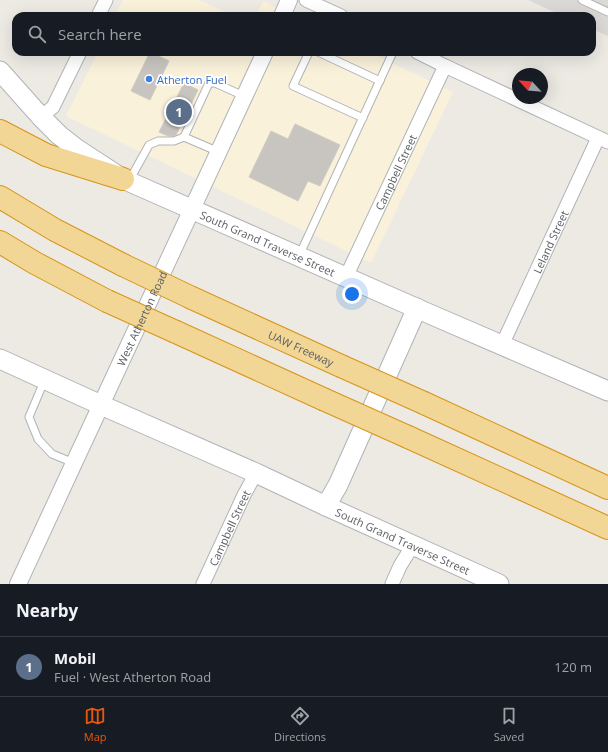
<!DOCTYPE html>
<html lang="en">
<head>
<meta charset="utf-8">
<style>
	:root { --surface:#171b24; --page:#20242c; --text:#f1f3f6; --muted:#9ea1a6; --line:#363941; --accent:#ea580c }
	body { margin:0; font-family:"Open Sans",sans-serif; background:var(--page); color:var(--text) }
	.compass { position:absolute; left:512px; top:68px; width:36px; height:36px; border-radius:50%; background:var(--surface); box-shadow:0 4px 16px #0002; rotate:296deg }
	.you { position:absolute; left:352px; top:294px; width:14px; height:14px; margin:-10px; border:3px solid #fff; border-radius:50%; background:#1a73e8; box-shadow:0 0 0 6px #1a73e833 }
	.badge { display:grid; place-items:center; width:26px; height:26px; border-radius:50%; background:var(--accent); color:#fff; font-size:13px; font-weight:700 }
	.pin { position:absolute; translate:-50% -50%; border:2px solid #fff; box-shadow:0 1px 4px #0006 }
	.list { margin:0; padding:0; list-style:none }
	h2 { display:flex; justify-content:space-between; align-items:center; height:52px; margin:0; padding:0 16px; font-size:17px }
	h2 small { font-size:13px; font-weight:400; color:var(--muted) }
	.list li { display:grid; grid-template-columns:26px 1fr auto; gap:12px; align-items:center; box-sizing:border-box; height:60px; padding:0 16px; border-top:1px solid var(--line) }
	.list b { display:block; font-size:15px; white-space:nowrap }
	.list p { margin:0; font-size:13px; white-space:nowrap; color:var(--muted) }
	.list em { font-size:13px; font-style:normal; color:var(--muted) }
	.icon { flex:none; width:22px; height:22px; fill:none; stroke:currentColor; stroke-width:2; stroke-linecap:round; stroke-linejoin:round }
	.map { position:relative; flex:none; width:608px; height:584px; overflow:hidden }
	.search { position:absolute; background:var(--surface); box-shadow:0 4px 16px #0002; left:12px; right:12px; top:12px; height:44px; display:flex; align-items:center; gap:10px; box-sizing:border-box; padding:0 14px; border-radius:12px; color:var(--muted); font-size:15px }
	.sheet { height:112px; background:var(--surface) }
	nav { display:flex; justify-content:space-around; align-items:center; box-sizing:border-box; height:56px; border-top:1px solid var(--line); background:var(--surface); font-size:11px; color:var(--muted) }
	nav a { display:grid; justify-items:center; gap:2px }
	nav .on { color:var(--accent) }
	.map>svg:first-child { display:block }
	.commercial { fill:#faf1db }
	.industrial { fill:#dbd9d5 }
	.building { fill:#c8c5c0; stroke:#d0cbc2 }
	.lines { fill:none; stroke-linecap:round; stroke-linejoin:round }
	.service-casing { stroke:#b0b4b7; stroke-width:9 }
	.minor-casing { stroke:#b0b4b7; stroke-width:15 }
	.tertiary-casing { stroke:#b0b4b7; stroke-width:18 }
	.secondary-casing { stroke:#b0b3b7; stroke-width:21 }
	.motorway-casing { stroke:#d89318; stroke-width:24 }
	.service { stroke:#fff; stroke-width:7 }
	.minor { stroke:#fff; stroke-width:13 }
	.tertiary { stroke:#fff; stroke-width:16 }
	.secondary { stroke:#fff; stroke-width:19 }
	.motorway { stroke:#f2d695; stroke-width:22 }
	.motorway-bridge-casing { stroke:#d89318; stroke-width:24; stroke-linecap:butt }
	.motorway-bridge { stroke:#f2d695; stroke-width:22 }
	.shop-dot { fill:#3f7fe0; stroke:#fff; stroke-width:1.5 }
	.labels { text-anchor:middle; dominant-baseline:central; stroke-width:3.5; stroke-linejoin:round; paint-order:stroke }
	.shop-label { font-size:11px; fill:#366cbe; stroke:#fff; text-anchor:start }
	.street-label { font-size:11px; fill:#5b5f62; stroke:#fff }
</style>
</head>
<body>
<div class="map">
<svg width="608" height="584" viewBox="0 0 608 584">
	<rect width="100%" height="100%" fill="#eceae3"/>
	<g class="commercial">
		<polygon points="123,0 199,0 234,16 115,16"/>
		<polygon points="263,1 293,16 256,16"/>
		<polygon points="98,52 369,52 453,92 371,263 66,116"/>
	</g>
	<polygon class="industrial" points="528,0 608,0 608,36 592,29 592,16 563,16"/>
	<g class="building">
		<polygon points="150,52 169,61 150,100 131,91"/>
		<polygon points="184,83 198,90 176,135 173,136 168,136 159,132"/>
		<polygon points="295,124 340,145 320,186 308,181 298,201 249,177 271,131 288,139"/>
	</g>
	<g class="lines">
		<defs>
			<g id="service">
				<polyline points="582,0 608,12"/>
				<polyline points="309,52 293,86 363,118"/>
				<polyline points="318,52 380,81"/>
				<polyline points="184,137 209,83 215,83 244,96"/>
				<polyline points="129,181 149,145 158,141 174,141 184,137 219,152"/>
				<polyline points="299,256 393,52"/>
				<polyline points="45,379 29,417 38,439 52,454 74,463"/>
			</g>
			<g id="minor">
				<polyline points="306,0 341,16"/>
				<polyline points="98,16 106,0"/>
				<polyline points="417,52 445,66 608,142"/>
				<polyline points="41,117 53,107 80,52"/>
				<path id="s1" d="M346,277l99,-211"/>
				<path id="s2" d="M502,345l96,-207"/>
				<path id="s3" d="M203,584l41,-89 12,-22"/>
				<polyline points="392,584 400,566 413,545"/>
			</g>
			<g id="tertiary">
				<polyline points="282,16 289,0"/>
				<path id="s4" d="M18,584l56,-121 191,-411"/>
			</g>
			<g id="secondary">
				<path id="s5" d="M0,71l41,46 18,18 18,14 46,30 302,133 183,79"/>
				<path id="s6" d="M0,359l101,46 155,68 70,33 173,78"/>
				<polyline points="326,506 338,485 417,308"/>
			</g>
			<g id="motorway">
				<polyline points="0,131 46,155 123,179"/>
				<polyline points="0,197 55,230 123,265"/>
				<polyline points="0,242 35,263 107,301"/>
				<path id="s7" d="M192,298l149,68"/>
				<polyline points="176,332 323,399"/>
				<polyline points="424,403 608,488"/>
				<polyline points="408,437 608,528"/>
			</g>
		</defs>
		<use href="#service" class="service-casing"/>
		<use href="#minor" class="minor-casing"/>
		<use href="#tertiary" class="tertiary-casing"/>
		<use href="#secondary" class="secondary-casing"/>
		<use href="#motorway" class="motorway-casing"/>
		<use href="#service" class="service"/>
		<use href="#minor" class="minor"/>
		<use href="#tertiary" class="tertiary"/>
		<use href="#secondary" class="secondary"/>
		<use href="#motorway" class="motorway"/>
		<defs>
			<g id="motorway-bridge">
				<polyline points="123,265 192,298"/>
				<polyline points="107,301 176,332"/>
				<polyline points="341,366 424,403"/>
				<polyline points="323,399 408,437"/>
			</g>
		</defs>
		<use href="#motorway-bridge" class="motorway-bridge-casing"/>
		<use href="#motorway-bridge" class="motorway-bridge"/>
	</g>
	<circle class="shop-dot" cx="149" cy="79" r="4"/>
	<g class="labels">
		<g class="shop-label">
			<text x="157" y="79">Atherton Fuel</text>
		</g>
		<g class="street-label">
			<text stroke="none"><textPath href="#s1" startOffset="116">Campbell Street</textPath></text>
			<text stroke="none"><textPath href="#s5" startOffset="323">South Grand Traverse Street</textPath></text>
			<text stroke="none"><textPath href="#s2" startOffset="114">Leland Street</textPath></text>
			<text stroke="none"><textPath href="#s4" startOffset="293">West Atherton Road</textPath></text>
			<text stroke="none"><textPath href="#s7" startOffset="120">UAW Freeway</textPath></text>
			<text stroke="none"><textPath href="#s3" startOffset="62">Campbell Street</textPath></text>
			<text stroke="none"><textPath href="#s6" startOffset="442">South Grand Traverse Street</textPath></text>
		</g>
	</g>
</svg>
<svg class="compass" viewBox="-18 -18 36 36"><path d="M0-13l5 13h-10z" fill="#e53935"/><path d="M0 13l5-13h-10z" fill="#9ea1a6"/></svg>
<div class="you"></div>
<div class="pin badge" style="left:179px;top:112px;background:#5c6f8a">1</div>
<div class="search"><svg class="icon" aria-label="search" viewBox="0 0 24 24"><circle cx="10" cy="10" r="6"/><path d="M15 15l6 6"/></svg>Search here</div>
</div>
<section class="sheet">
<h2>Nearby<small></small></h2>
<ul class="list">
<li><span class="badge" style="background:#5c6f8a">1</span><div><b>Mobil</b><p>Fuel · West Atherton Road</p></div><em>120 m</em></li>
</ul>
</section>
<nav>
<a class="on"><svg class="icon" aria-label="map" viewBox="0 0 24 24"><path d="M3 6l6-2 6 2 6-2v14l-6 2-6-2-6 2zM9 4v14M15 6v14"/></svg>Map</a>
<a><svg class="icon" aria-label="directions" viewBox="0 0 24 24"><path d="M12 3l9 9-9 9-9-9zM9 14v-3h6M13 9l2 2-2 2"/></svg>Directions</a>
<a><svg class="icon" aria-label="saved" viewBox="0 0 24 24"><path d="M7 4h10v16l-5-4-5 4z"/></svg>Saved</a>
</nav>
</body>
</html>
